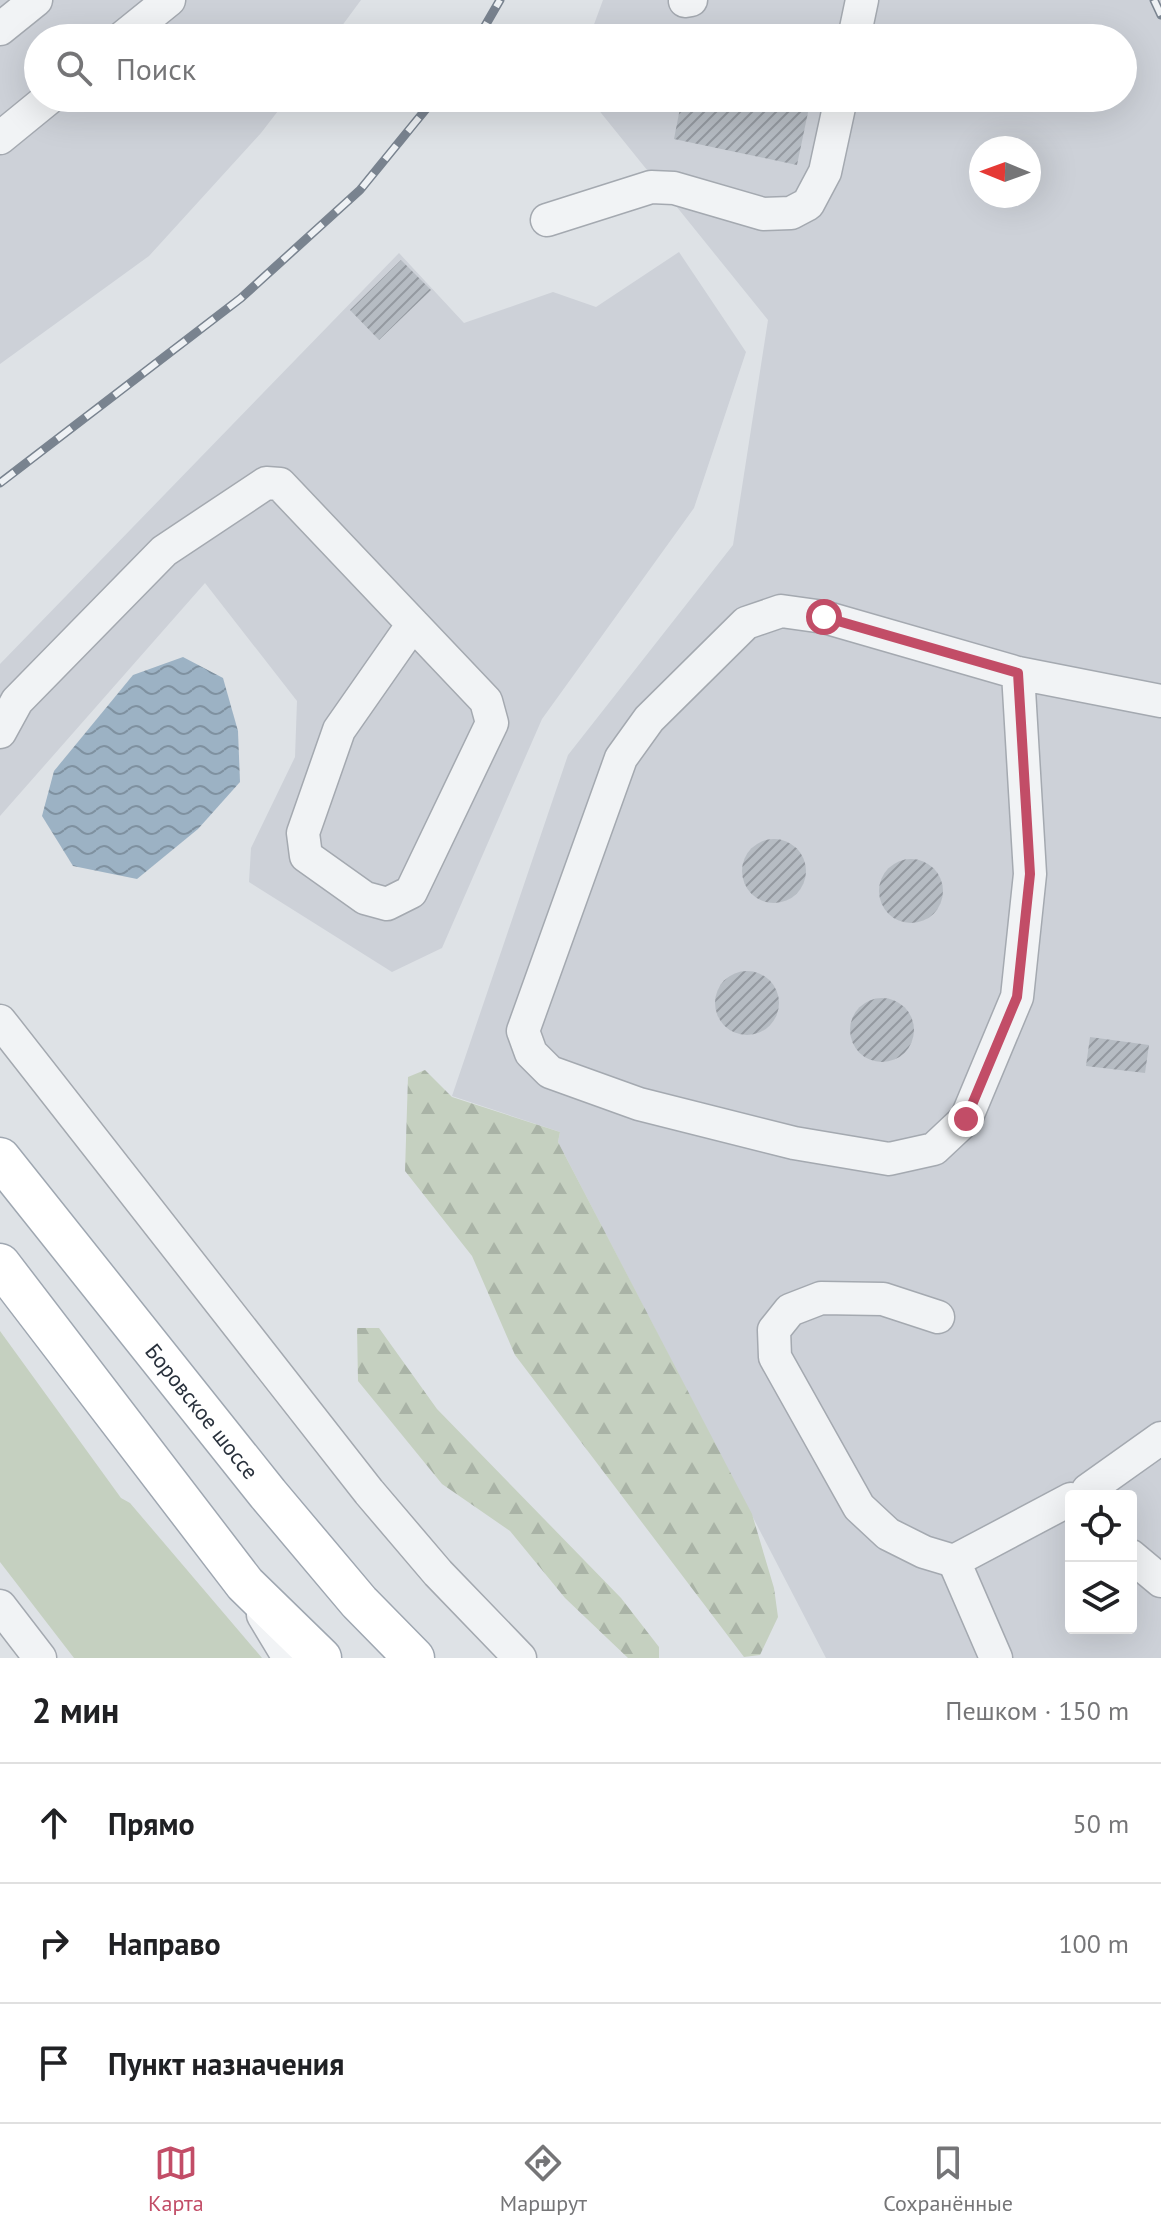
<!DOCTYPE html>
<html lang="ru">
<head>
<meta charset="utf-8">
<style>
	:root { --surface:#fff; --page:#f2f2f2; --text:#202124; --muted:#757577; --line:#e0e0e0; --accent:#c24d67 }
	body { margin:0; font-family:"PT Sans",sans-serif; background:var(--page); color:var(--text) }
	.controls { position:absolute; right:24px; bottom:24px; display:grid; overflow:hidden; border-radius:8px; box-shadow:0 8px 32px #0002 }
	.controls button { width:72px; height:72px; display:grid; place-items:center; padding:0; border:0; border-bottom:2px solid var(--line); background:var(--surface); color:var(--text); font:40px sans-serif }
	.compass { position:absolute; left:969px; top:136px; width:72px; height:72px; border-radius:50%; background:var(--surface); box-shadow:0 8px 32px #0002; rotate:271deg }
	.stop { position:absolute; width:24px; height:24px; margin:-18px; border:6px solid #c24d67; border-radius:50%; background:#fff }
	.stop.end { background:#c24d67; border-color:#fff; box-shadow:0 2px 8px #0008 }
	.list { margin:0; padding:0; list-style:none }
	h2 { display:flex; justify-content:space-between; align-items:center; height:104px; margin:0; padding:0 32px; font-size:34px }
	h2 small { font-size:26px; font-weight:400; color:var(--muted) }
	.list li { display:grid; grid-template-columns:52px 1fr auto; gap:24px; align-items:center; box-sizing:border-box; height:120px; padding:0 32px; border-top:2px solid var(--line) }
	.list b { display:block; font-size:30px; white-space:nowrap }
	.list em { font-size:26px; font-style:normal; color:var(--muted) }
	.icon { flex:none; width:44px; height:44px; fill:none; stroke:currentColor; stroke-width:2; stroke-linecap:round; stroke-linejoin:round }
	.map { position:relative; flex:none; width:1161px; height:1658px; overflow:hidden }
	.search { position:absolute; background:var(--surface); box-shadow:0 8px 32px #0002; left:24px; right:24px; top:24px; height:88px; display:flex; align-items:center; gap:20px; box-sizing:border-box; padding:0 28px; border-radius:44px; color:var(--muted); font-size:30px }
	.sheet { height:464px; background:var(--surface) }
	nav { display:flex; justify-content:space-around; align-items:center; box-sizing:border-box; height:112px; border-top:2px solid var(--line); background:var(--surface); font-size:22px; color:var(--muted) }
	nav a { display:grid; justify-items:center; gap:4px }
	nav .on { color:var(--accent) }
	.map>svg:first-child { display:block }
	.built { fill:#cdd1d8; fill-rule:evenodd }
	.grass { fill:#c5d0c0 }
	.forest { fill:url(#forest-firs) }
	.water { fill:url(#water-waves) }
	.building { fill:url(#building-hatch) }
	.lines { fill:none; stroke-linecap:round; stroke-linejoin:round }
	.minor-casing { stroke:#a4a9b0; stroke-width:35 }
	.major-casing { stroke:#9fa7b1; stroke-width:43 }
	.minor { stroke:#f1f3f5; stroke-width:32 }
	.major { stroke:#fff; stroke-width:40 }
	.rail-casing { stroke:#79838f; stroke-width:9 }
	.rail { stroke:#eef1f4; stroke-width:6; stroke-dasharray:18; stroke-linecap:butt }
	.route { stroke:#c24d67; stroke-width:10 }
	.labels { text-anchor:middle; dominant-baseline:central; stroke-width:7; stroke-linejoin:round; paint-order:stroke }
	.street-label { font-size:22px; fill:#29313c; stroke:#eef1f4 }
</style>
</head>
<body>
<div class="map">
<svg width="1161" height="1658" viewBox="0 0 1161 1658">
	<defs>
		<pattern id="forest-firs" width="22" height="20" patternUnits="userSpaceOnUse" patternTransform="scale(2)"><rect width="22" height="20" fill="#c5d0c0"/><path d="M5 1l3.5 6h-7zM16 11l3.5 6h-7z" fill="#a9b3a6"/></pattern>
		<pattern id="water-waves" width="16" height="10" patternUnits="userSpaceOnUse" patternTransform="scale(2)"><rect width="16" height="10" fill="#9cb2c4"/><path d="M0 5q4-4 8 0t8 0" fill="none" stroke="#7f91a0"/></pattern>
		<pattern id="building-hatch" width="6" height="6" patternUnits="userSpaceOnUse" patternTransform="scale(2)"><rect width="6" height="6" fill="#b6bcc3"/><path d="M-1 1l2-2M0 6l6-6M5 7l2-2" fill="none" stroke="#9499a0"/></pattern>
	</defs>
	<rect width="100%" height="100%" fill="#dee2e6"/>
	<g class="built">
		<polygon points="0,0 361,0 333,38 38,38 38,98 288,98 261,133 149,256 0,364"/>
		<path d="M603,0h558v1658h-335l-268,-516 2,-10 -108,-36 116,-341 165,-210 35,-225 -179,-222h534v-60h-534zM981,148h48v48h-48zM1071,1496h60v132h-60z"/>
		<polygon points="679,252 746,352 694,508 542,719 442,948 392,972 249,882 251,848 295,757 297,701 205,583 0,816 0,664 399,253 464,323 553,292 596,307"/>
	</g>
	<polygon class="grass" points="0,1331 121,1498 130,1503 262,1658 74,1658 0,1562"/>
	<g class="forest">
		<polygon points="425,1070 452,1097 560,1132 558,1142 752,1514 774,1588 778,1617 760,1655 744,1657 515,1355 472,1256 405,1171 408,1077"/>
		<polygon points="357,1328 379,1328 437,1409 621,1598 659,1647 659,1658 628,1658 565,1598 510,1531 442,1484 358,1381"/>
	</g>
	<polygon class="water" points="183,657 223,678 238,731 240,782 198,829 137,879 73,866 42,816 54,771 133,675"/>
	<g class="building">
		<polygon points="697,28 740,37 740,38 695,38"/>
		<polygon points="682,98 811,98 797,165 674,139"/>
		<polygon points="401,260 431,290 379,340 350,310"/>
		<circle cx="774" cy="871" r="32"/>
		<circle cx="911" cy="891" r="32"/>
		<circle cx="747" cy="1003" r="32"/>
		<circle cx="882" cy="1030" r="32"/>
		<polygon points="1090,1037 1149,1045 1145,1073 1086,1066"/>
	</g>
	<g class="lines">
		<defs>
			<g id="minor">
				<polyline points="685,1 691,0"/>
				<polyline points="0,29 36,0"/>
				<polyline points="122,38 169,0"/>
				<polyline points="854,38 862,0"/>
				<polyline points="0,138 49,98"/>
				<polyline points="547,220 651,187 674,188 763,214 791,213 808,204 825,172 841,98"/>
				<polyline points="1018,673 1030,874 1017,997 966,1119 934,1149 889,1159 794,1143 639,1104 550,1072 531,1053 523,1031 621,758 649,719 746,623 781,611 824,617 1018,673 1161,701"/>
				<polyline points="0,732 17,701 164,551 266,483 280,484 486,701 492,723 411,892 387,904 365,898 306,856 303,833 339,730 413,624"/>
				<polyline points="0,1021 369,1492 438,1573 520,1658"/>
				<polyline points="938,1317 883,1299 821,1298 790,1310 774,1330 775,1357 859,1507 888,1534 924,1552 954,1561"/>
				<polyline points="1088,1490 1161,1438"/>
				<polyline points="1131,1556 1161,1581"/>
				<polyline points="0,1606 40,1658"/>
				<polyline points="263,1615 289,1658"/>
				<polyline points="996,1658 954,1561 1071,1499"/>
			</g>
			<g id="major">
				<path id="s1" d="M0,1158l268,336 91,108 55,56"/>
				<polyline points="0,1264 245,1584 321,1658"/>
			</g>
		</defs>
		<use href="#minor" class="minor-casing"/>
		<use href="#major" class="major-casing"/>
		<use href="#minor" class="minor"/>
		<use href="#major" class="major"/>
		<defs>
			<g id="rail">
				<polyline points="1154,0 1161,15"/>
				<polyline points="478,38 500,0"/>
				<polyline points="0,483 241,298 360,190 435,98"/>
			</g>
		</defs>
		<use href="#rail" class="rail-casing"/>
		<use href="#rail" class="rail"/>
	</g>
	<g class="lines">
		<polyline class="route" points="824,617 1018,673 1030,874 1017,997 966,1119"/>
	</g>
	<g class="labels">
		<g class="street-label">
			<text stroke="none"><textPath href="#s1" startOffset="324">Боровское шоссе</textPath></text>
		</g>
	</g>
</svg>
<div class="controls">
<button><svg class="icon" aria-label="locate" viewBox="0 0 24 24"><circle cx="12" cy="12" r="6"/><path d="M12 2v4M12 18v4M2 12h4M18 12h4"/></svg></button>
<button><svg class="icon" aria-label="layers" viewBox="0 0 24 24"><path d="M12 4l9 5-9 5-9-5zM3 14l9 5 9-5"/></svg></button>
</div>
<svg class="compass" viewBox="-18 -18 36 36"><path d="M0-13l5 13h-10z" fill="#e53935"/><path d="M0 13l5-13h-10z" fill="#757577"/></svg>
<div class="stop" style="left:824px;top:617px"></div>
<div class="stop end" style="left:966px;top:1119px"></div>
<div class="search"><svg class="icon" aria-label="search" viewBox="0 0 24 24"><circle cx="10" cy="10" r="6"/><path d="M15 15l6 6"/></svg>Поиск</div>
</div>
<section class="sheet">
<h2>2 мин<small>Пешком · 150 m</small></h2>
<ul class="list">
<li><svg class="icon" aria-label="ahead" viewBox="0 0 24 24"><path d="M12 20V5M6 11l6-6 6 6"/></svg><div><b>Прямо</b></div><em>50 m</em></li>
<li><svg class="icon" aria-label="right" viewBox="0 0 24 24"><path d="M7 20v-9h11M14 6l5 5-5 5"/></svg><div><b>Направо</b></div><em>100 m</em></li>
<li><svg class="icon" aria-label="arrive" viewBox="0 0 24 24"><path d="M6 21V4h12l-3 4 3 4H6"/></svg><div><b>Пункт назначения</b></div></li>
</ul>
</section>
<nav>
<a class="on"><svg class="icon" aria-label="map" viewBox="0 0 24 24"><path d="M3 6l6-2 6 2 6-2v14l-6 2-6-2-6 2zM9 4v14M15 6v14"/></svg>Карта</a>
<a><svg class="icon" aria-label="directions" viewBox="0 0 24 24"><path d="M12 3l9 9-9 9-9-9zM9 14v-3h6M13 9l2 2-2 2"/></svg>Маршрут</a>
<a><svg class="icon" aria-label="saved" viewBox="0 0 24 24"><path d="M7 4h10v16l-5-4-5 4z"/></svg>Сохранённые</a>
</nav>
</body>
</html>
